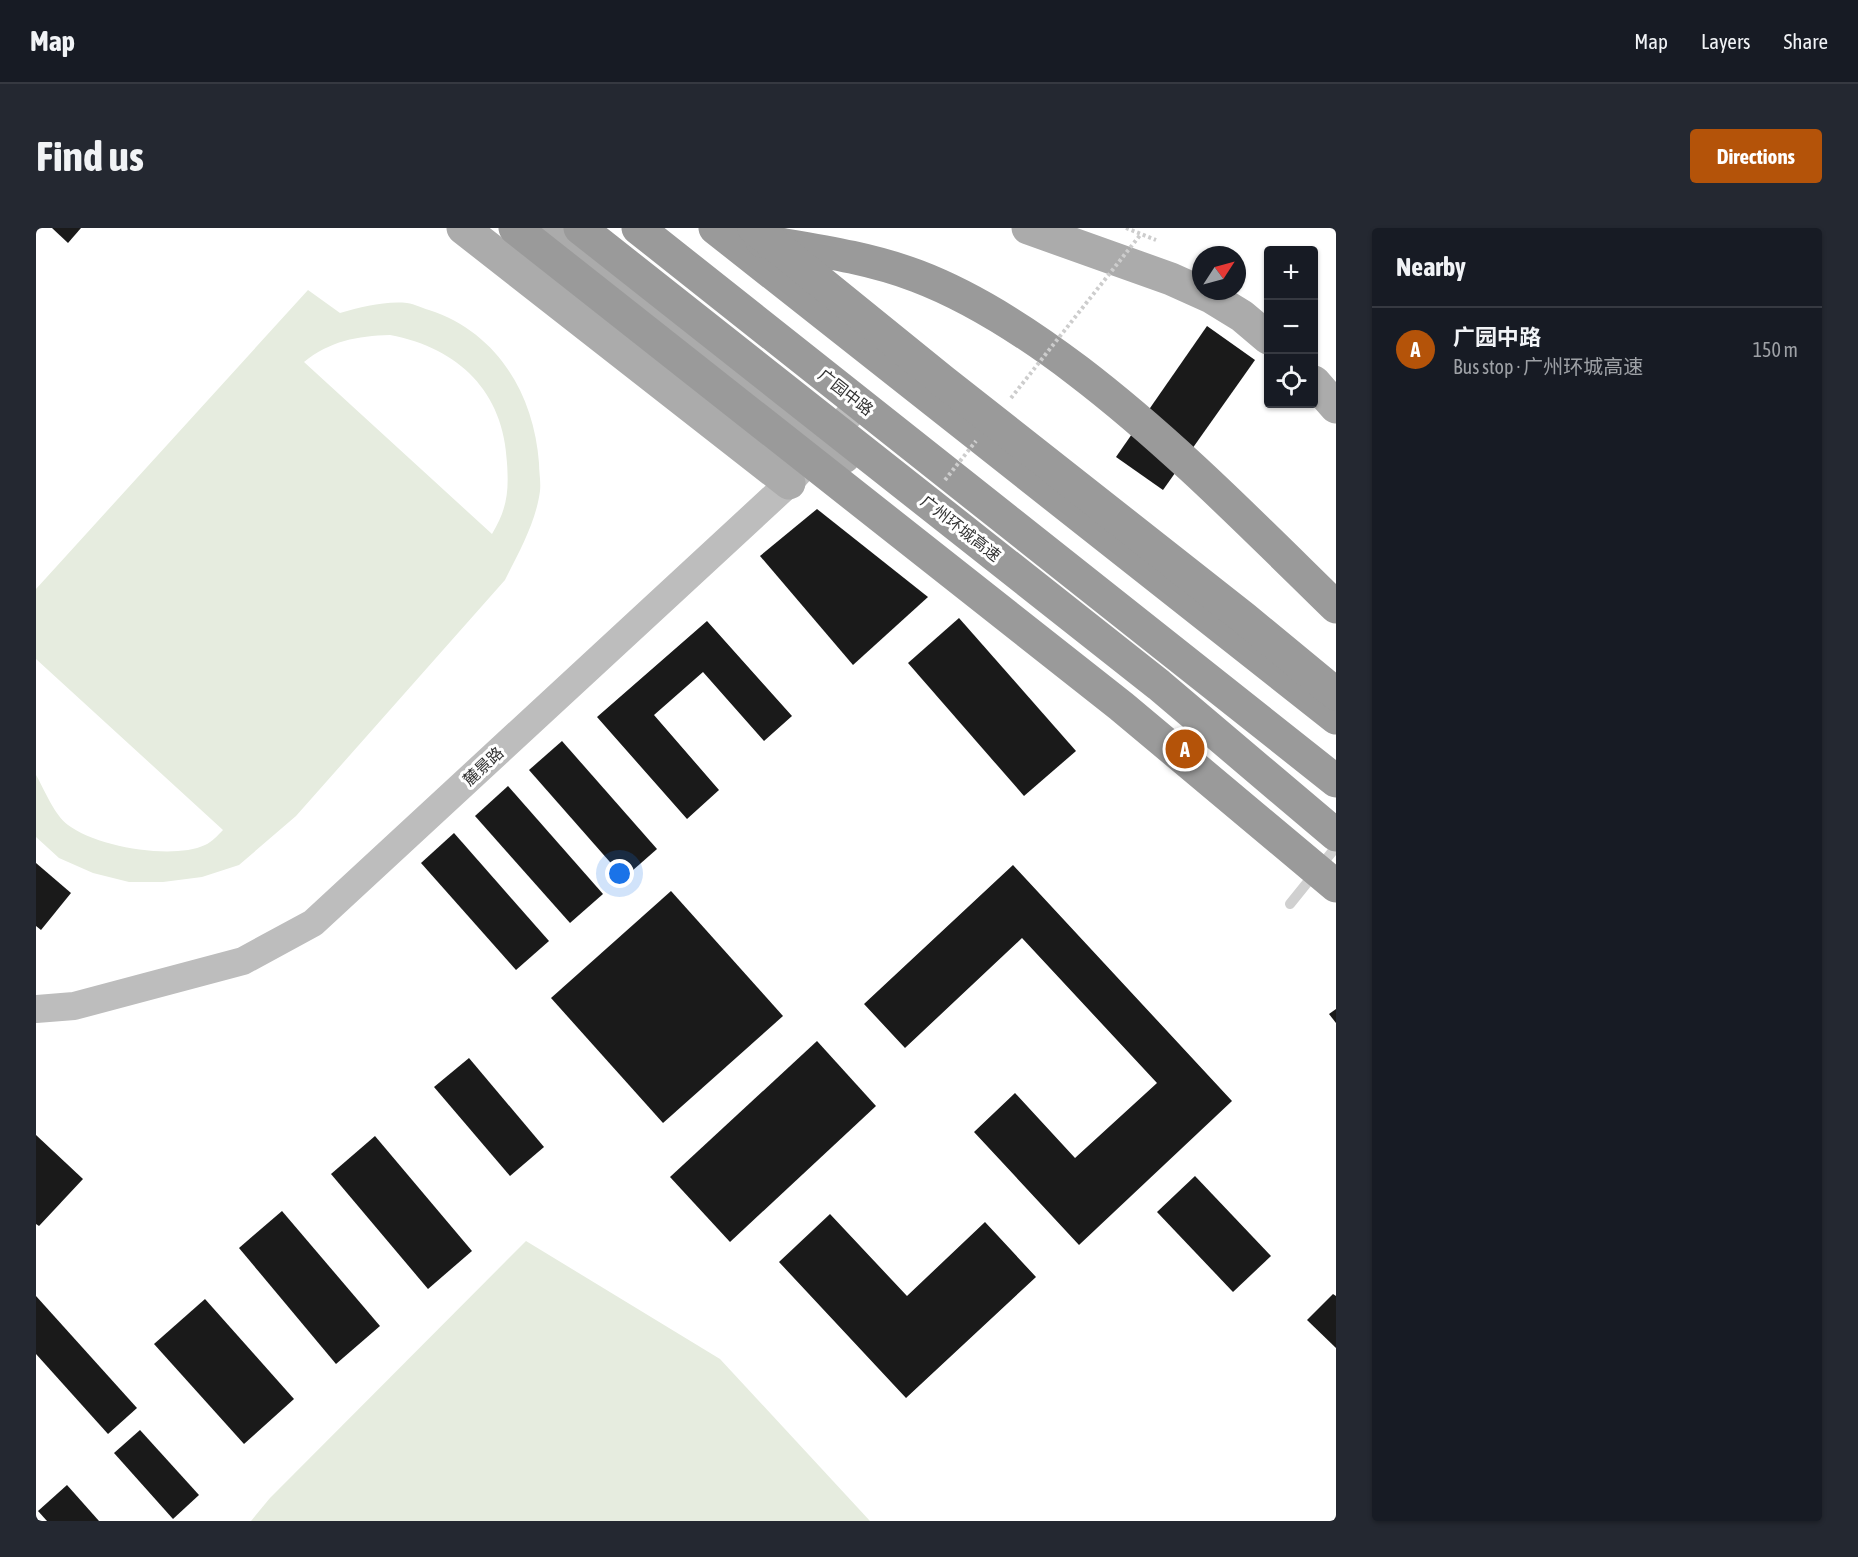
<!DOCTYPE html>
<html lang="en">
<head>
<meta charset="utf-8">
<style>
	:root { --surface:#171b24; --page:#242831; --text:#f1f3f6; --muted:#9ea1a6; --line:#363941; --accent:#b45309 }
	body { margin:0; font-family:"Asap Condensed","Noto Sans SC",sans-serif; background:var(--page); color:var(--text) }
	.controls { position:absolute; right:18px; top:18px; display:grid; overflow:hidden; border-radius:6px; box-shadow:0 2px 4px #0004 }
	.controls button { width:54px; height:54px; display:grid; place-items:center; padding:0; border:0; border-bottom:2px solid var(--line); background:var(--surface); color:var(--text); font:30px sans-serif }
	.compass { position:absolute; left:1156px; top:18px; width:54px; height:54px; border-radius:50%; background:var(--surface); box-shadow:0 2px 4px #0004; rotate:54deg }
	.you { position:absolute; left:584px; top:646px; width:21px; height:21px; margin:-15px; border:4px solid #fff; border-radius:50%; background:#1a73e8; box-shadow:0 0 0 9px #1a73e833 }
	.badge { display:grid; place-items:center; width:39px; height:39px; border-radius:50%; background:var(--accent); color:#fff; font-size:20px; font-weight:700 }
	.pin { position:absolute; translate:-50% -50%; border:3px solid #fff; box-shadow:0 2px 6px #0006 }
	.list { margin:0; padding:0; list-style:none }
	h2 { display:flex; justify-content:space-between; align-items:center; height:78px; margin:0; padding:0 24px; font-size:26px }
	h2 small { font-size:20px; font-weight:400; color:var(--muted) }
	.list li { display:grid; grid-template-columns:39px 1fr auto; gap:18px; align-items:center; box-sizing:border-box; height:84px; padding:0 24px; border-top:2px solid var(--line) }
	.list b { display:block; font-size:22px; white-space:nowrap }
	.list p { margin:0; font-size:20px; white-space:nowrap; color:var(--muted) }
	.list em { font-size:20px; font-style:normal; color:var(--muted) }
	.icon { flex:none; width:33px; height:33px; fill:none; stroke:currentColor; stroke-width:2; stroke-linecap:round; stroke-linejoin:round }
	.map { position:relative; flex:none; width:1300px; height:1293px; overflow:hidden; border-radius:6px }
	header { display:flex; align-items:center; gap:36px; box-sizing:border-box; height:84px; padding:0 30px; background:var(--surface); border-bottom:2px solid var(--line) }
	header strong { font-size:28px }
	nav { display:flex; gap:33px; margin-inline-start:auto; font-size:21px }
	.intro { display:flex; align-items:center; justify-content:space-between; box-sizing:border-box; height:144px; padding:0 36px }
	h1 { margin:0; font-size:42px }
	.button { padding:15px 27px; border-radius:6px; background:var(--accent); color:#fff; font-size:21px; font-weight:700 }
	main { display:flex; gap:36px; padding:0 36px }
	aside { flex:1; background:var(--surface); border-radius:6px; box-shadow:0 2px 4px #0004 }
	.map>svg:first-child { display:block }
	.green { fill:#e6ecdf; fill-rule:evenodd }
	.building { fill:#1a1a1a }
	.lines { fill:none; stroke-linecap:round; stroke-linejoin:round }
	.path { stroke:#cdcdcd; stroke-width:4; stroke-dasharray:3 3; stroke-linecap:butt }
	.lane { stroke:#d0d0d0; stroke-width:10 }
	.secondary { stroke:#bdbdbd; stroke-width:28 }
	.primary { stroke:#ababab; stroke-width:33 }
	.highway { stroke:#9a9a9a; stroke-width:33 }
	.path-bridge { stroke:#cdcdcd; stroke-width:4; stroke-dasharray:3 3; stroke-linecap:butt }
	.highway-bridge { stroke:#9a9a9a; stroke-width:33 }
	.labels { text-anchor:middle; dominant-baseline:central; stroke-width:6; stroke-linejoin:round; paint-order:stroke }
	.street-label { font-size:16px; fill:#333; stroke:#fff }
</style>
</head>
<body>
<header>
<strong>Map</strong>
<nav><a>Map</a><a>Layers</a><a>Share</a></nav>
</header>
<div class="intro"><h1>Find us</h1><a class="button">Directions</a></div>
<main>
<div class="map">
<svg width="1300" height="1293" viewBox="0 0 1300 1293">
	<rect width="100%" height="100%" fill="#fff"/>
	<g class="green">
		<path d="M272,62l32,23c22,-6 44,-12 67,-10 8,1 15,5 22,7 68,22 105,84 110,153 0,9 2,19 1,28 -4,31 -21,61 -35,89l-209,236 -57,49 -37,12 -39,5h-34l-36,-9 -34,-15 -23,-21v-62c8,14 19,41 32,50 29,22 105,35 137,20 7,-3 13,-10 18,-15l-187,-171v-70zM354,107c69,13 114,57 117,128 2,29 0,46 -15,71l-188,-172c26,-21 53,-26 86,-27z"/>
		<polygon points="490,1013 684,1131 834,1293 215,1293 234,1270"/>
	</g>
	<g class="building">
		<polygon points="16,0 45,0 32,15"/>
		<polygon points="1171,98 1219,132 1127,262 1080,229"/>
		<polygon points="781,281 892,369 817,437 724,328"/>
		<polygon points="923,390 1040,523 988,568 872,435"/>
		<polygon points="671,393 756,488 728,513 667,444 618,487 683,562 651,591 561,489"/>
		<polygon points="526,513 621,621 588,650 493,542"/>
		<polygon points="472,558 567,666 534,695 439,588"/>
		<polygon points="418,605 513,713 480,742 385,635"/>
		<polygon points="0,635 35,665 5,702 0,698"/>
		<polygon points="977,637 1196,873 1043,1017 938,904 979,865 1039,930 1121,855 986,710 869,820 828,776"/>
		<polygon points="635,663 747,788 627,895 515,770"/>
		<polygon points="1300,781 1300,795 1293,786"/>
		<polygon points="781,813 840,878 694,1014 634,949"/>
		<polygon points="433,830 508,919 474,948 398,859"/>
		<polygon points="0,907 47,951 3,998 0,996"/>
		<polygon points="339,908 436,1023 392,1061 295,946"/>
		<polygon points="1159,948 1235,1028 1197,1064 1121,984"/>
		<polygon points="246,983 344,1098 300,1136 203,1020"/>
		<polygon points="794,986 871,1068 949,994 1000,1049 870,1170 743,1034"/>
		<polygon points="1297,1066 1300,1068 1300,1120 1271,1092"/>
		<polygon points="0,1068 101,1180 72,1206 0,1126"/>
		<polygon points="169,1071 258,1171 208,1216 118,1116"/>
		<polygon points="104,1202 163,1267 137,1291 78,1225"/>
		<polygon points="31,1257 63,1293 11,1293 2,1283"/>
	</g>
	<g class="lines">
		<polyline class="path" points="1090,0 1120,12"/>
		<polyline class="lane" points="1254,676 1300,619"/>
		<polyline class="secondary" points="0,781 38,778 207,733 277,695 753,255 824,175"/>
		<g class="primary">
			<polyline points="427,0 753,255"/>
			<polyline points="513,0 808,229"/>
			<polyline points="992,0 1135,51 1175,69 1206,88 1232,110"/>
			<polyline points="1278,154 1300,179"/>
		</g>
		<g class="highway">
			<polyline points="602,0 1300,553"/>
			<polyline points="679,0 1300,490"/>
			<path d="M726,13c52,9 105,16 155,35 58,22 111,57 161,95 93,71 174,154 258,236"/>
		</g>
		<g class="path-bridge">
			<polyline points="975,170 1105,6"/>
			<polyline points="909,252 940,213"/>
		</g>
		<g class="highway-bridge">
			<polyline points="479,0 1085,478 1300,658"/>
			<polyline points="544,0 1123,457 1300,607"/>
			<polyline points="718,0 907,153 1208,390 1300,466"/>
		</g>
	</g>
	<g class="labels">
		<g class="street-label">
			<text transform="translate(810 164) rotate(38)">广园中路</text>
			<text transform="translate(925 300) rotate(38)">广州环城高速</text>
			<text transform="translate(447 538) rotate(-43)">麓景路</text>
		</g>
	</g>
</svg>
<div class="controls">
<button>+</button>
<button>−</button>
<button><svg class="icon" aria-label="locate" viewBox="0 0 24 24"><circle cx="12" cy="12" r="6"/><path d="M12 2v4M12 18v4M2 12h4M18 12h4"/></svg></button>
</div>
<svg class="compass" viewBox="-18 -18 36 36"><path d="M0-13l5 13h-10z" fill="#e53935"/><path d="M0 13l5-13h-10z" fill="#9ea1a6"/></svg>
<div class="you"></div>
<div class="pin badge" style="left:1149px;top:521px">A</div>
</div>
<aside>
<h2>Nearby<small></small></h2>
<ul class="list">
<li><span class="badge">A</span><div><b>广园中路</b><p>Bus stop · 广州环城高速</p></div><em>150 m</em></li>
</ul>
</aside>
</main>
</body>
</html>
